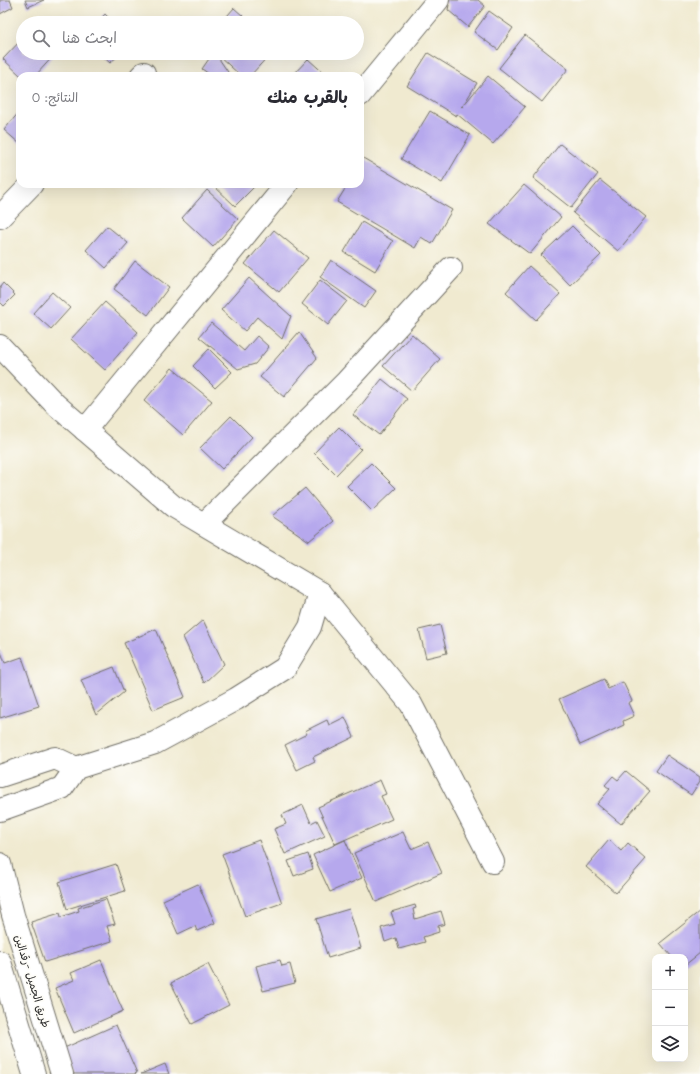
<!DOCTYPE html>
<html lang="ar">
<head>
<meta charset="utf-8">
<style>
	:root { --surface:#fff; --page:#f2f2f3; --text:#2b2b33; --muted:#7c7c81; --line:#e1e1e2 }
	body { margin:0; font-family:Mali,"Playpen Sans Arabic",sans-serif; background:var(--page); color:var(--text); direction:rtl }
	.controls { position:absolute; right:12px; bottom:12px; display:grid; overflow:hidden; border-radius:8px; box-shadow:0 4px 16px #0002 }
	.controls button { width:36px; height:36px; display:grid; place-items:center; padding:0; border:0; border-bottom:1px solid var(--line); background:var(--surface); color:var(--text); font:20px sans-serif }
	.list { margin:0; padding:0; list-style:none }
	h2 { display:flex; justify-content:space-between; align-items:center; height:52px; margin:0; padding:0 16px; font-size:17px }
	h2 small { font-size:13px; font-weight:400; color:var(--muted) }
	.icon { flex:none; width:22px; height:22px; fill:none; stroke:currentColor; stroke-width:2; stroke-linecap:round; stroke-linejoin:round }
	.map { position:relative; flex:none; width:700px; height:1074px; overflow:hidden; direction:ltr }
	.search { position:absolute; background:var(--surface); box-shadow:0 4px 16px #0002; left:16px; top:16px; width:348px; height:44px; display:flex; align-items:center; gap:10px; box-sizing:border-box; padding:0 14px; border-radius:22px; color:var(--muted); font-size:15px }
	.panel { position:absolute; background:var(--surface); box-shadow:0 4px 16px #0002; left:16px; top:72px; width:348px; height:116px; border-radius:12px; direction:rtl }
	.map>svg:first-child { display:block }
	.building { fill:#b6a8ed }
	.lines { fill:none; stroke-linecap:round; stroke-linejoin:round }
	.minor-casing { stroke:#706e65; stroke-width:24 }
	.major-casing { stroke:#706e65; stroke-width:24 }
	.minor { stroke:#fff; stroke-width:22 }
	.major { stroke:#fff; stroke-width:22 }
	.labels { text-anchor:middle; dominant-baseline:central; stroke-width:3.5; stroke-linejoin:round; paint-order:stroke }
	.street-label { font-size:11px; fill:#2b2b2b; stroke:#fdfcf7 }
</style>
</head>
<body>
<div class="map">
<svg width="700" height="1074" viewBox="0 0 700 1074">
	<rect width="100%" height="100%" fill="#fdfcf7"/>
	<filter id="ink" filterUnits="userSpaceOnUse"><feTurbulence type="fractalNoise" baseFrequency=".025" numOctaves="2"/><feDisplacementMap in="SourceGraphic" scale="8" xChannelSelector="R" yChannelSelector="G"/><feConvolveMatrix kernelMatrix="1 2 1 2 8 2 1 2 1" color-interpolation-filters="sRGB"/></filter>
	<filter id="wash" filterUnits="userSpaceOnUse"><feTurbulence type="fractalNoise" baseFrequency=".012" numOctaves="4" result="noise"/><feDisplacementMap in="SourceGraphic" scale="16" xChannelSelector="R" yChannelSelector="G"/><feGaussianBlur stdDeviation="0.9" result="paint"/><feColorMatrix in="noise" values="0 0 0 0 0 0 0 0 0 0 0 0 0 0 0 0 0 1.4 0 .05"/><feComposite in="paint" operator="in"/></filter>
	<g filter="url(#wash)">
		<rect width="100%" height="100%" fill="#f0ead0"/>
		<g id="blocks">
			<g class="building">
				<polygon points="0,0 10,0 13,7 0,14"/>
				<polygon points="25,0 44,0 28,7"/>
				<polygon points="446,0 478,0 485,6 468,27 448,10 449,5 444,1"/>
				<polygon points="234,8 243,16 237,23 221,23"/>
				<polygon points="489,11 513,28 498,50 474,32"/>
				<polygon points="105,14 114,23 97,23"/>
				<polygon points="525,35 568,69 542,102 499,68"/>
				<polygon points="23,38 23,53 56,53 35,76 21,76 3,59"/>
				<polygon points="99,53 121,53 110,63"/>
				<polygon points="213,53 215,53 228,72 225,76 212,76 202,69"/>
				<polygon points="220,53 271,53 250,76 241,76 218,55"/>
				<polygon points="428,53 477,83 462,107 488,76 525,107 493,144 457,114 456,116 407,86"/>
				<polygon points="308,59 327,76 292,76"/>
				<polygon points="20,111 20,144 4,130"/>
				<polygon points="430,111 470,135 442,183 401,159"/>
				<polygon points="560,144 598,174 571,208 533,178"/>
				<polygon points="363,158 452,210 432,244 421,237 415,248 337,202 348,184 360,184 360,164"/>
				<polygon points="600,180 646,217 618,251 573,213"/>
				<polygon points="212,184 257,184 235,206"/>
				<polygon points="524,185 561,217 530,254 489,224"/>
				<polygon points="207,190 238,219 213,247 182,218"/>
				<polygon points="362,222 393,241 375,271 344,252"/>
				<polygon points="107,226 128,243 106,268 86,250"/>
				<polygon points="572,226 601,255 570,285 541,255"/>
				<polygon points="274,230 308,258 279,292 245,264"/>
				<polygon points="331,260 376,291 364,308 320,277"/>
				<polygon points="135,261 169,287 148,315 114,289"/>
				<polygon points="529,266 560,294 536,320 506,292"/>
				<polygon points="249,278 291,316 282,339 257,317 245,331 221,310"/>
				<polygon points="320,280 347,301 328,325 302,304"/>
				<polygon points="3,283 15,295 4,306 0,302 0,287"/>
				<polygon points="52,292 70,308 51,329 33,313"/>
				<polygon points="105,302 138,332 105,370 71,339"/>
				<polygon points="211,323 244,351 257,336 269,347 255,364 238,369 199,337"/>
				<polygon points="299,332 317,358 284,397 260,377"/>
				<polygon points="412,334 440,359 412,391 383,366"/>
				<polygon points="209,349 232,372 215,388 193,366"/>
				<polygon points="172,368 212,401 183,435 144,401"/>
				<polygon points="382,379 407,399 379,435 353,415"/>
				<polygon points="231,416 252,437 222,469 200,448"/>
				<polygon points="339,427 361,449 336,475 314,453"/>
				<polygon points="371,463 396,488 372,511 347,486"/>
				<polygon points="305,488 333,521 309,541 272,516"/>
				<polygon points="203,620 224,664 204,683 183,637"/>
				<polygon points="440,625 447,653 426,658 419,630"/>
				<polygon points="156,629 185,697 153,710 124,643"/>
				<polygon points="0,649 5,663 22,657 39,706 0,718"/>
				<polygon points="114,667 124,692 96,715 81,680"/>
				<polygon points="604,679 608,689 623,682 632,701 628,703 634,716 623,721 624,725 580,745 559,699"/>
				<polygon points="345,717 354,737 313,757 315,761 297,770 285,745 307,734 305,731 327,720 329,725"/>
				<polygon points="667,755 700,777 700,781 691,795 656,771"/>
				<polygon points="626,771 650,791 621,824 597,804 610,789 605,785 613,776 618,780"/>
				<polygon points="380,780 386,794 381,796 392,819 335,844 318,807"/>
				<polygon points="303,805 311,823 317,820 325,836 285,854 274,829 286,824 282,815"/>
				<polygon points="403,832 411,849 428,842 442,873 376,902 354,853"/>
				<polygon points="259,840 282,903 245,916 222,854"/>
				<polygon points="345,840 362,878 330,892 313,855"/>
				<polygon points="609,840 621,851 628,843 646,859 616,893 586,867"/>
				<polygon points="308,854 313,869 294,876 288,861"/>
				<polygon points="116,864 125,891 67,909 59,882"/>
				<polygon points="198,884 215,923 197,931 195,926 178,934 163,900"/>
				<polygon points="106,899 115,924 107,926 112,941 45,962 31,922 60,913 61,917 79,911 78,908"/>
				<polygon points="415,905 416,908 413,909 415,919 441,911 445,924 438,926 439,932 423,937 425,942 399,949 396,938 385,942 381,928 395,924 391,912"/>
				<polygon points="349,909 361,948 328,958 316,919"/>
				<polygon points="700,911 700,953 685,965 685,957 672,957 660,943"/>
				<polygon points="101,960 123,1011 74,1033 55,988 74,980 71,973"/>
				<polygon points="280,960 282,966 290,964 295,983 263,991 256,966"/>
				<polygon points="208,964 229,1005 192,1024 171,983"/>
				<polygon points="116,1025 137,1073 134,1074 74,1074 62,1049"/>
				<polygon points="165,1064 169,1074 141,1074"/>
			</g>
		</g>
	</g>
	<g filter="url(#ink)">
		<use href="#blocks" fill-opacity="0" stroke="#706e65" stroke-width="1"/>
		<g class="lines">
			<defs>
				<g id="minor">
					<polyline points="141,76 144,73"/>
					<polyline points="360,95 438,0"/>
					<polyline points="0,217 32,184"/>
					<polyline points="0,346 55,404 173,506 320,593 411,704 493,862"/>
					<polyline points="85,430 287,184"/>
					<polyline points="204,524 347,381 451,268"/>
					<polyline points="0,776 55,758 76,768"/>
					<polyline points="0,810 62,788 76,768 155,743 236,699 285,668 310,627 320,593"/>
				</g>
				<g id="major">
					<polyline points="0,864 13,915 62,1074"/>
					<polyline points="0,962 34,1074"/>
				</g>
			</defs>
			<use href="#minor" class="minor-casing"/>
			<use href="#major" class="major-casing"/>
			<use href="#minor" class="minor"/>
			<use href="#major" class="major"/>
		</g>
	</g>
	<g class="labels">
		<g class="street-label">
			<text transform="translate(33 981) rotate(73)">طريق الجميل -رقدالين</text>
		</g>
	</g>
</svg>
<div class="controls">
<button>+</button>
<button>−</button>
<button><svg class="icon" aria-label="layers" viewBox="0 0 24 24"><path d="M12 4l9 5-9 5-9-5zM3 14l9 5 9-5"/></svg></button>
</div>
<div class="search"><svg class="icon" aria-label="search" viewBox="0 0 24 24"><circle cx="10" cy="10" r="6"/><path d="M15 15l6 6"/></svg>ابحث هنا</div>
<section class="panel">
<h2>بالقرب منك<small>النتائج: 0</small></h2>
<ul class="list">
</ul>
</section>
</div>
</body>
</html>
